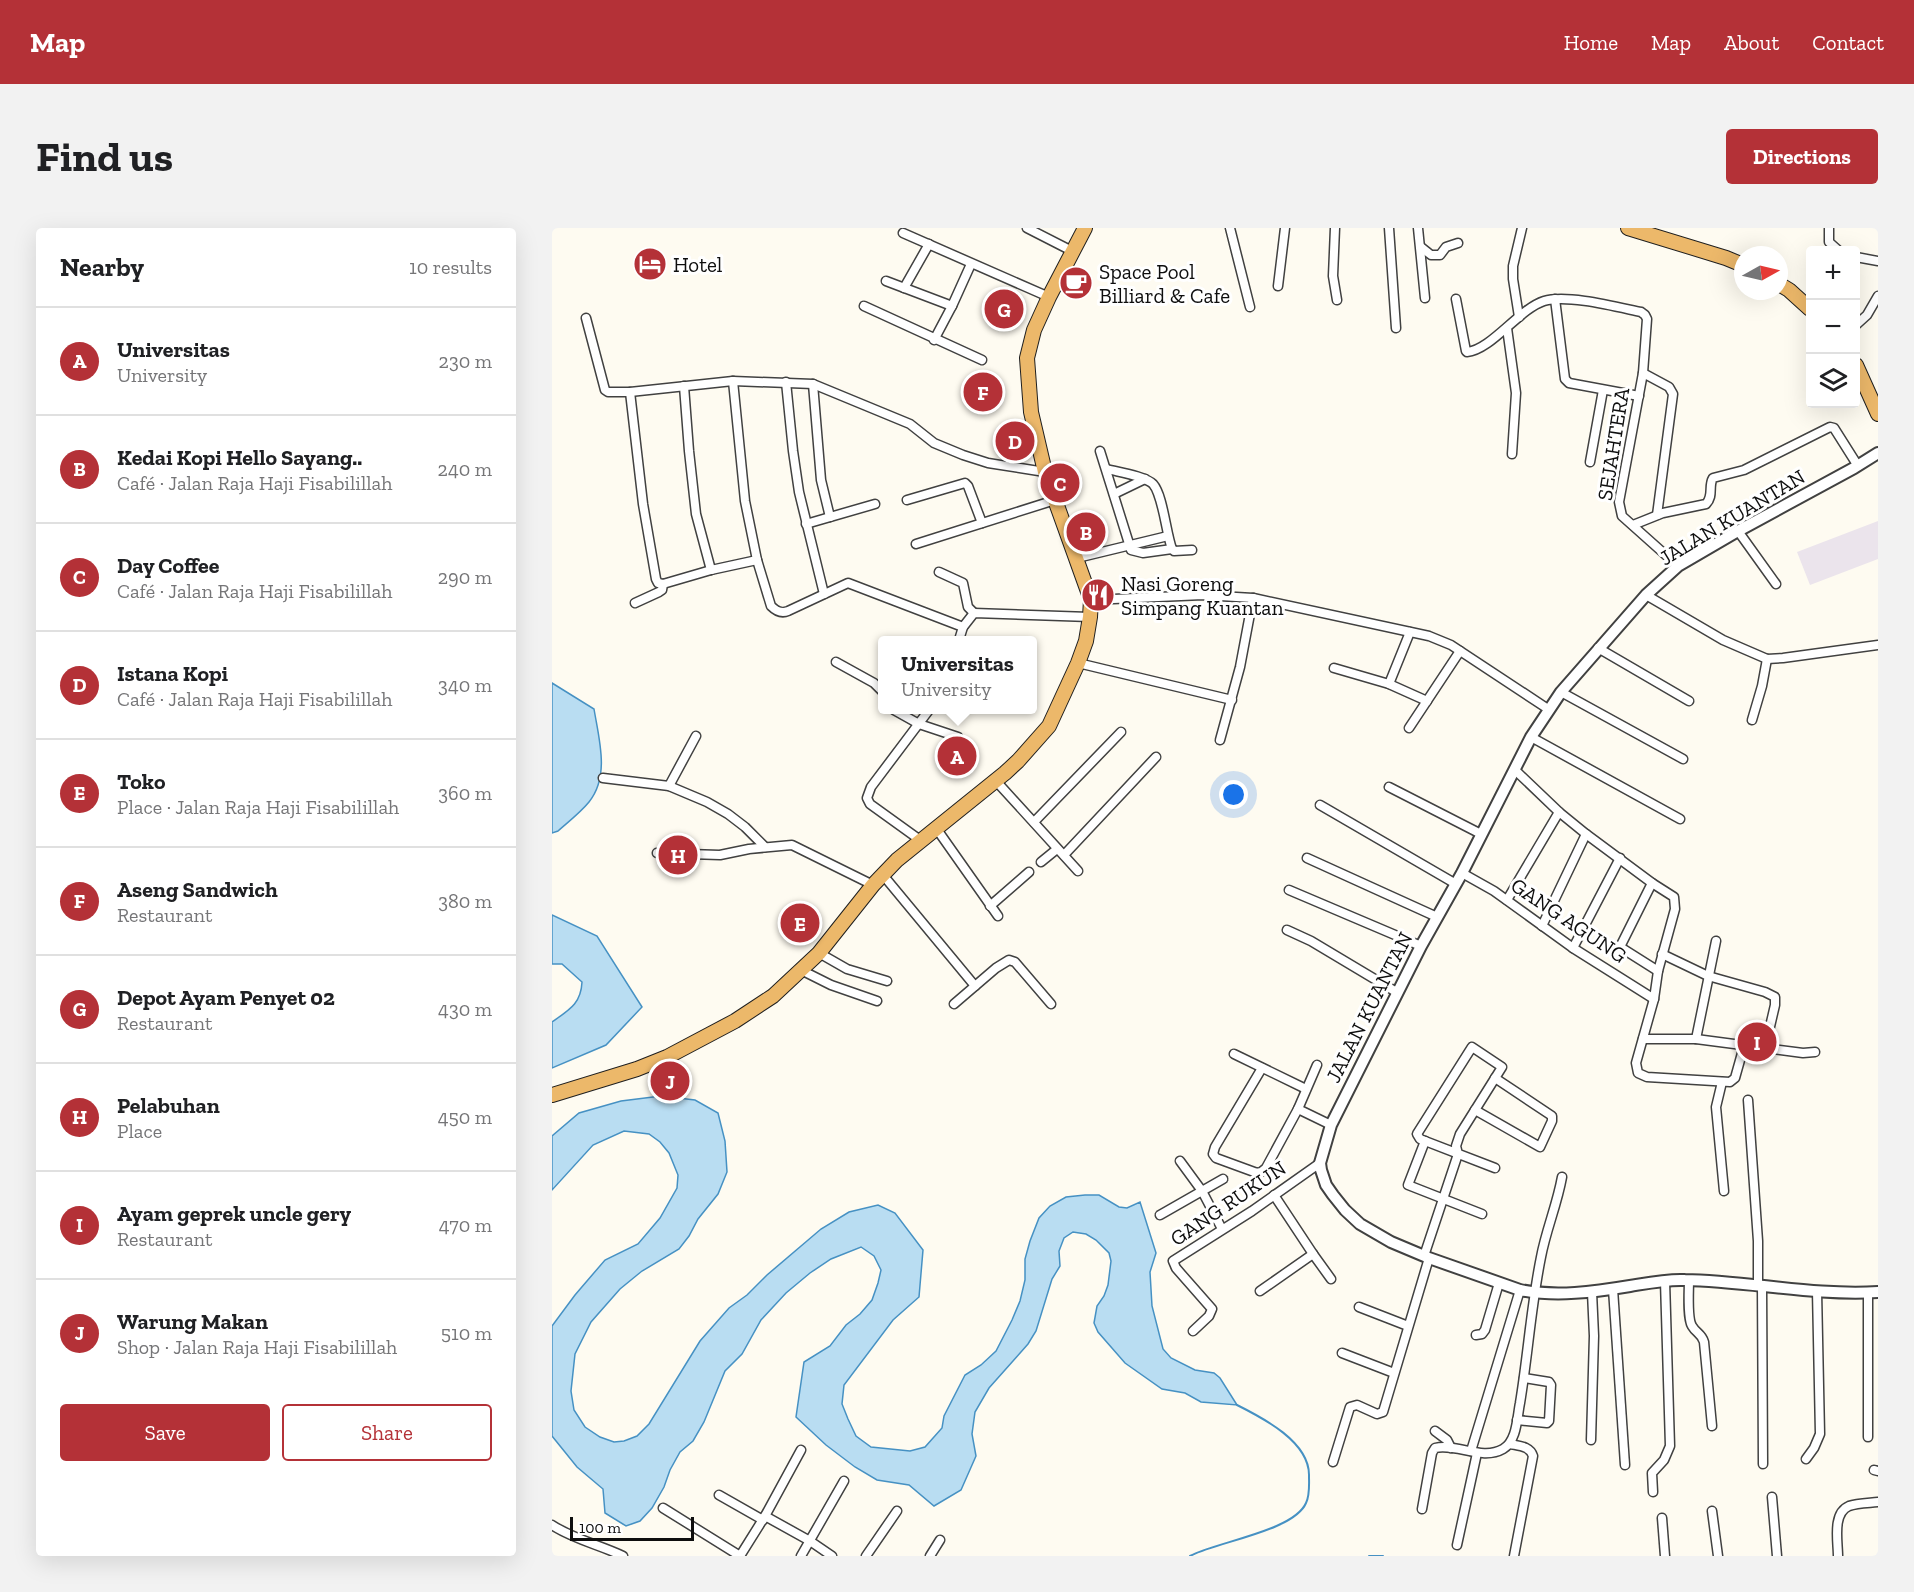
<!DOCTYPE html>
<html lang="en">
<head>
<meta charset="utf-8">
<style>
	:root { --surface:#fff; --page:#f2f2f2; --text:#202124; --muted:#757577; --line:#e0e0e0; --accent:#b43137 }
	body { margin:0; font-family:"Zilla Slab",serif; background:var(--page); color:var(--text) }
	.controls { position:absolute; right:18px; top:18px; display:grid; overflow:hidden; border-radius:6px; box-shadow:0 6px 24px #0002 }
	.controls button { width:54px; height:54px; display:grid; place-items:center; padding:0; border:0; border-bottom:2px solid var(--line); background:var(--surface); color:var(--text); font:30px sans-serif }
	.compass { position:absolute; left:1182px; top:18px; width:54px; height:54px; border-radius:50%; background:var(--surface); box-shadow:0 6px 24px #0002; rotate:82deg }
	.scale { position:absolute; left:18px; bottom:15px; width:124px; box-sizing:border-box; padding-left:6px; border:3px solid #0e0e0e; border-top:0; font-size:16px; line-height:21px; white-space:nowrap; color:#0e0e0e; -webkit-text-stroke:4px #fff; paint-order:stroke }
	.you { position:absolute; left:682px; top:567px; width:21px; height:21px; margin:-15px; border:4px solid #fff; border-radius:50%; background:#1a73e8; box-shadow:0 0 0 9px #1a73e833 }
	.badge { display:grid; place-items:center; width:39px; height:39px; border-radius:50%; background:var(--accent); color:#fff; font-size:20px; font-weight:700 }
	.pin { position:absolute; translate:-50% -50%; border:3px solid #fff; box-shadow:0 2px 6px #0006 }
	.popup { position:absolute; left:326px; top:408px; width:159px; height:78px; box-sizing:border-box; display:grid; place-content:center; border-radius:6px; background:var(--surface); filter:drop-shadow(0 2px 4px #0005); font-size:20px; white-space:nowrap; color:var(--muted) }
	.popup b { font-size:22px; color:var(--text) }
	.popup::after { content:''; position:absolute; left:50%; top:100%; margin-left:-12px; border:12px solid transparent; border-top-color:var(--surface) }
	.list { margin:0; padding:0; list-style:none }
	h2 { display:flex; justify-content:space-between; align-items:center; height:78px; margin:0; padding:0 24px; font-size:26px }
	h2 small { font-size:20px; font-weight:400; color:var(--muted) }
	.list li { display:grid; grid-template-columns:39px 1fr auto; gap:18px; align-items:center; box-sizing:border-box; height:108px; padding:0 24px; border-top:2px solid var(--line) }
	.list b { display:block; font-size:22px; white-space:nowrap }
	.list p { margin:0; font-size:20px; white-space:nowrap; color:var(--muted) }
	.list em { font-size:20px; font-style:normal; color:var(--muted) }
	.actions { display:flex; gap:12px; padding:18px 24px }
	.actions a { flex:1; padding:14px 0; border:2px solid var(--accent); border-radius:6px; text-align:center; font-size:21px; color:var(--accent) }
	.actions .main { background:var(--accent); color:#fff }
	.icon { flex:none; width:33px; height:33px; fill:none; stroke:currentColor; stroke-width:2; stroke-linecap:round; stroke-linejoin:round }
	.map { position:relative; flex:none; width:1326px; height:1328px; overflow:hidden; border-radius:6px }
	header { display:flex; align-items:center; gap:36px; box-sizing:border-box; height:84px; padding:0 30px; background:var(--accent); color:#fff }
	header strong { font-size:28px }
	nav { display:flex; gap:33px; margin-inline-start:auto; font-size:21px }
	.intro { display:flex; align-items:center; justify-content:space-between; box-sizing:border-box; height:144px; padding:0 36px }
	h1 { margin:0; font-size:42px }
	.button { padding:15px 27px; border-radius:6px; background:var(--accent); color:#fff; font-size:21px; font-weight:700 }
	main { display:flex; gap:36px; padding:0 36px }
	aside { flex:1; background:var(--surface); border-radius:6px; box-shadow:0 6px 24px #0002 }
	.map>svg:first-child { display:block }
	.industrial { fill:#ebe4ec }
	.water { fill:#b9ddf2; stroke:#4691c3; stroke-width:1.5 }
	.lines { fill:none; stroke-linecap:round; stroke-linejoin:round }
	.stream { stroke:#4691c3; stroke-width:2 }
	.minor-casing { stroke:#414141; stroke-width:11 }
	.tertiary-casing { stroke:#414141; stroke-width:14 }
	.trunk-casing { stroke:#1f1f1f; stroke-width:16 }
	.minor { stroke:#fff; stroke-width:8 }
	.tertiary { stroke:#fff; stroke-width:10 }
	.trunk { stroke:#ecb86a; stroke-width:14 }
	.labels { text-anchor:middle; dominant-baseline:central; stroke-width:6; stroke-linejoin:round; paint-order:stroke }
	.poi-label { font-size:21px; fill:#0e0e0e; stroke:#fff; text-anchor:start }
	.street-label { font-size:21px; fill:#0e0e0e; stroke:#fff }
</style>
</head>
<body>
<header>
<strong>Map</strong>
<nav><a>Home</a><a>Map</a><a>About</a><a>Contact</a></nav>
</header>
<div class="intro"><h1>Find us</h1><a class="button">Directions</a></div>
<main>
<aside>
<h2>Nearby<small>10 results</small></h2>
<ul class="list">
<li><span class="badge">A</span><div><b>Universitas</b><p>University</p></div><em>230 m</em></li>
<li><span class="badge">B</span><div><b>Kedai Kopi Hello Sayang..</b><p>Café · Jalan Raja Haji Fisabilillah</p></div><em>240 m</em></li>
<li><span class="badge">C</span><div><b>Day Coffee</b><p>Café · Jalan Raja Haji Fisabilillah</p></div><em>290 m</em></li>
<li><span class="badge">D</span><div><b>Istana Kopi</b><p>Café · Jalan Raja Haji Fisabilillah</p></div><em>340 m</em></li>
<li><span class="badge">E</span><div><b>Toko</b><p>Place · Jalan Raja Haji Fisabilillah</p></div><em>360 m</em></li>
<li><span class="badge">F</span><div><b>Aseng Sandwich</b><p>Restaurant</p></div><em>380 m</em></li>
<li><span class="badge">G</span><div><b>Depot Ayam Penyet 02</b><p>Restaurant</p></div><em>430 m</em></li>
<li><span class="badge">H</span><div><b>Pelabuhan</b><p>Place</p></div><em>450 m</em></li>
<li><span class="badge">I</span><div><b>Ayam geprek uncle gery</b><p>Restaurant</p></div><em>470 m</em></li>
<li><span class="badge">J</span><div><b>Warung Makan</b><p>Shop · Jalan Raja Haji Fisabilillah</p></div><em>510 m</em></li>
</ul>
<div class="actions"><a class="main">Save</a><a>Share</a></div>
</aside>
<div class="map">
<svg width="1326" height="1328" viewBox="0 0 1326 1328">
	<rect width="100%" height="100%" fill="#fefbf1"/>
	<polygon class="industrial" points="1326,293 1326,331 1258,357 1245,324"/>
	<g class="water">
		<path d="M0,455l42,26c5,30 16,67 -5,93 -9,11 -21,20 -31,29l-6,2z"/>
		<path d="M0,687l45,21 45,71 -36,38 -54,23v-46c17,-12 29,-18 30,-40l-20,-18h-10z"/>
		<polygon points="109,868 143,872 166,885 173,913 175,944 166,966 146,991 137,1008 127,1021 90,1043 68,1061 39,1094 23,1126 19,1163 22,1182 33,1199 48,1209 62,1214 72,1213 85,1208 97,1196 148,1113 177,1080 195,1067 215,1047 269,1001 297,984 326,977 343,985 371,1022 367,1069 341,1092 292,1157 290,1176 296,1191 304,1208 319,1219 358,1223 373,1219 390,1200 392,1188 413,1147 429,1137 444,1123 460,1092 468,1073 473,1052 473,1031 478,1013 487,990 498,978 514,969 533,967 547,967 567,979 575,980 588,974 604,1025 598,1044 600,1078 611,1121 619,1130 643,1142 662,1145 668,1150 685,1177 649,1174 633,1165 610,1161 573,1135 546,1104 542,1095 545,1078 552,1068 556,1057 559,1033 557,1025 544,1012 534,1006 521,1004 512,1010 507,1023 508,1038 500,1051 484,1103 476,1116 437,1160 423,1184 420,1206 424,1228 409,1262 382,1278 357,1257 325,1252 303,1239 274,1217 244,1189 252,1134 278,1118 294,1097 308,1086 320,1072 326,1055 329,1042 322,1028 309,1019 279,1031 258,1045 234,1065 209,1092 190,1126 173,1143 152,1194 141,1213 128,1224 118,1242 112,1259 100,1280 88,1293 74,1298 53,1285 51,1261 25,1239 0,1208 0,1098 23,1067 53,1032 86,1016 108,990 125,960 126,947 117,925 108,914 97,906 72,903 41,917 0,962 0,908 27,885 69,873"/>
	</g>
	<g class="lines">
		<g class="stream">
			<path d="M638,1328c26,-14 104,-25 116,-53 4,-8 3,-19 3,-27 1,-34 -46,-58 -72,-71"/>
			<polyline points="817,1328 831,1328"/>
		</g>
		<defs>
			<g id="minor">
				<polyline points="475,0 520,23"/>
				<polyline points="678,0 698,79"/>
				<polyline points="783,0 781,48 785,72"/>
				<polyline points="837,0 844,100"/>
				<polyline points="866,0 873,70"/>
				<polyline points="1277,0 1277,14 1286,22"/>
				<polyline points="351,5 497,69"/>
				<polyline points="869,19 879,27 888,27 894,19 906,15"/>
				<polyline points="1304,29 1326,33"/>
				<polyline points="334,53 400,78"/>
				<polyline points="726,58 733,0"/>
				<polyline points="352,60 377,16"/>
				<path d="M904,71l10,52 1,1c24,-2 52,-43 77,-51 23,-7 73,6 97,11l4,3 2,4 -4,54 -24,129 3,14 56,50"/>
				<polyline points="1003,71 1013,151 1017,155 1087,168"/>
				<polyline points="312,78 430,132"/>
				<polyline points="967,89 961,51 961,38 970,0"/>
				<polyline points="34,90 53,162 56,164 78,164 181,153 261,156 358,196 382,215 411,227 436,235 493,244"/>
				<polyline points="1304,97 1315,87 1326,68"/>
				<polyline points="955,100 964,165 960,226"/>
				<polyline points="382,112 400,78 419,36"/>
				<polyline points="1091,145 1117,159 1121,166 1105,287"/>
				<path d="M181,153l12,120 12,59 14,46c5,5 10,8 17,5l60,-28 115,44"/>
				<polyline points="234,154 241,223 247,264 272,366"/>
				<polyline points="261,156 269,252 278,289"/>
				<polyline points="132,158 137,223 144,286 159,342"/>
				<polyline points="78,164 91,276 104,351 106,355 111,356 159,342 205,332"/>
				<polyline points="548,223 579,322 591,325 620,321"/>
				<polyline points="1038,234 1051,162"/>
				<path d="M555,241c11,3 38,7 46,15 10,11 13,49 19,65l2,2 18,-1"/>
				<polyline points="562,266 593,251"/>
				<polyline points="355,272 413,255 416,258 430,295"/>
				<polyline points="254,296 323,276"/>
				<path d="M1081,297l30,-12 43,-9c8,-8 2,-18 7,-26l31,-8 86,-43 4,1 24,38"/>
				<polyline points="1186,303 1224,356"/>
				<polyline points="364,316 503,272"/>
				<polyline points="525,330 616,308"/>
				<polyline points="387,344 411,355 416,379 422,385"/>
				<polyline points="1094,367 1171,412 1215,431 1231,430 1326,417"/>
				<polyline points="539,372 651,367 701,370 877,408 899,417 996,481"/>
				<polyline points="83,375 107,364 110,362 111,356"/>
				<polyline points="407,412 411,399 422,385 538,389"/>
				<polyline points="1046,420 1137,473"/>
				<polyline points="284,434 322,455 330,463"/>
				<polyline points="526,435 680,472"/>
				<polyline points="782,440 837,456 875,473"/>
				<polyline points="837,456 858,404"/>
				<polyline points="1009,464 1131,531"/>
				<polyline points="342,482 367,496 406,509"/>
				<polyline points="1200,492 1210,458 1215,431"/>
				<polyline points="857,500 908,423"/>
				<polyline points="979,509 1128,591"/>
				<polyline points="668,512 688,439 701,370"/>
				<polyline points="963,542 1007,584 1034,606 1100,655 1122,669 1123,681 1106,743 1102,771 1084,835 1086,845 1095,849 1178,854 1183,850 1192,818"/>
				<polyline points="51,550 117,558 155,574 176,586 193,599 213,619"/>
				<polyline points="444,553 526,643"/>
				<polyline points="117,558 144,508"/>
				<polyline points="837,559 929,606"/>
				<polyline points="768,577 904,656"/>
				<polyline points="482,594 569,504"/>
				<polyline points="384,600 446,688"/>
				<polyline points="368,612 318,576 315,570 319,559 377,482"/>
				<polyline points="105,625 168,627 197,621 240,617 321,657"/>
				<polyline points="512,627 604,529"/>
				<polyline points="755,630 885,689"/>
				<polyline points="489,634 505,621"/>
				<polyline points="910,645 942,663 1021,720 1102,771"/>
				<polyline points="331,647 423,758"/>
				<polyline points="737,662 869,718"/>
				<polyline points="955,672 1007,584"/>
				<polyline points="438,678 477,644"/>
				<polyline points="990,698 1034,606"/>
				<polyline points="735,702 759,713 846,765"/>
				<polyline points="1068,719 1106,743"/>
				<polyline points="1021,720 1068,630"/>
				<polyline points="267,725 295,741 335,753"/>
				<polyline points="1062,725 1068,719 1100,655"/>
				<polyline points="1110,726 1156,748 1213,764 1223,769 1223,777 1213,820"/>
				<polyline points="249,742 279,757 325,773"/>
				<polyline points="402,776 444,740 457,732 463,734 499,776"/>
				<polyline points="1091,811 1144,811 1251,825 1263,824"/>
				<polyline points="1144,811 1164,713"/>
				<polyline points="682,826 754,861"/>
				<polyline points="710,840 663,919 661,926 664,930 705,945 709,944 714,940 746,881 765,837"/>
				<polyline points="1170,854 1164,879 1172,963"/>
				<polyline points="1196,872 1206,1013 1206,1057"/>
				<polyline points="746,881 779,897"/>
				<polyline points="923,882 988,919 1000,893 1000,888 943,850"/>
				<polyline points="873,913 856,957 930,986"/>
				<polyline points="906,926 904,918 908,906 950,839 920,819 865,906 868,911 873,913 943,940"/>
				<polyline points="628,933 650,963 670,1001"/>
				<polyline points="722,967 761,1026 779,1051"/>
				<polyline points="608,987 671,951"/>
				<polyline points="872,1028 906,926"/>
				<path d="M1137,1052c0,10 -2,38 3,46 4,7 10,8 12,16l8,84"/>
				<polyline points="1210,1058 1211,1236"/>
				<polyline points="1061,1061 1073,1237"/>
				<polyline points="708,1063 761,1026"/>
				<polyline points="807,1079 856,1098"/>
				<polyline points="641,1103 657,1088 660,1081 624,1040 621,1033 700,983 768,935"/>
				<polyline points="924,1107 930,1106 933,1102 947,1055"/>
				<polyline points="790,1125 842,1145"/>
				<polyline points="965,1192 995,1195 997,1193 999,1157 997,1154 972,1150"/>
				<polyline points="883,1203 895,1212 899,1220"/>
				<polyline points="1316,1209 1316,1064"/>
				<polyline points="1039,1212 1042,1108 1040,1064"/>
				<path d="M958,1216c9,2 20,2 23,12l-19,100"/>
				<polyline points="919,1223 968,1062"/>
				<polyline points="1254,1231 1262,1220 1268,1206 1265,1063"/>
				<polyline points="781,1234 798,1179 805,1177 825,1186 831,1184 877,1030"/>
				<polyline points="1322,1242 1326,1243"/>
				<polyline points="1101,1264 1100,1245 1112,1232 1118,1218 1113,1053"/>
				<polyline points="167,1267 211,1292"/>
				<polyline points="1220,1269 1225,1328"/>
				<polyline points="111,1280 188,1328"/>
				<path d="M870,1281l10,-56 3,-5c22,-5 47,13 68,1 14,-8 14,-31 17,-46 8,-48 11,-97 21,-146 5,-27 16,-52 21,-80"/>
				<polyline points="1160,1283 1166,1328"/>
				<polyline points="213,1288 258,1313 280,1328"/>
				<polyline points="1110,1290 1113,1328"/>
				<path d="M0,1297c21,14 48,20 71,31"/>
				<polyline points="905,1317 925,1225"/>
				<polyline points="188,1328 213,1288 249,1222"/>
				<polyline points="249,1328 292,1253"/>
				<polyline points="314,1328 345,1283"/>
				<polyline points="378,1328 388,1312"/>
				<path d="M1286,1328c0,-14 -6,-43 11,-50 8,-3 20,-3 29,-4"/>
			</g>
			<path id="tertiary" d="M1326,225l-24,15 -116,63 -60,35 -32,29 -85,97 -30,45 -69,136 -41,73 -90,179 -11,38 1,7 5,15 7,10 12,15 15,14 31,18 38,16 91,32c36,7 74,2 110,-4 18,-3 37,-7 55,-6 64,1 128,16 193,12"/>
			<g id="trunk">
				<polyline points="1076,0 1174,30 1191,37"/>
				<polyline points="1227,56 1237,62 1258,81"/>
				<polyline points="1304,137 1326,186"/>
				<polyline points="0,867 85,841 115,829 183,793 221,768 267,725 321,657 345,632 453,545 466,533 497,498 526,435 534,413 538,389 539,372 493,244 479,184 475,130 482,102 497,69 533,0"/>
			</g>
		</defs>
		<use href="#minor" class="minor-casing"/>
		<use href="#tertiary" class="tertiary-casing"/>
		<use href="#trunk" class="trunk-casing"/>
		<use href="#minor" class="minor"/>
		<use href="#tertiary" class="tertiary"/>
		<use href="#trunk" class="trunk"/>
	</g>
	<defs>
		<symbol id="hotel-disc" viewBox="-11 -11 22 22"><circle r="9.5" fill="#b43137" stroke="#fff"/><path d="M-6-4.5h1.5V1H6V5H4.5V3h-9V5H-6ZM-4 0a1.8 1.8 0 1 1 3.6 0ZM.5 0V-2.5h3Q6-2.5 6 0Z" fill="#fff"/></symbol>
		<symbol id="cafe-disc" viewBox="-11 -11 22 22"><circle r="9.5" fill="#b43137" stroke="#fff"/><path d="M-5.5-4.5H6V0H3Q3 3.5 0 3.5H-2.5Q-5.5 3.5-5.5 0ZM3-3.2v2h1.7v-2ZM-6 4.5H4V6H-6Z" fill="#fff"/></symbol>
		<symbol id="restaurant-disc" viewBox="-11 -11 22 22"><circle r="9.5" fill="#b43137" stroke="#fff"/><path d="M-5-6h1v4h1v-4h1v4h1v-4h1v5L-1.5 .5V6h-2V.5L-5-1ZM5-6V6H3V1.5H1.5Q1.5-4 5-6Z" fill="#fff"/></symbol>
	</defs>
	<g fill-rule="evenodd">
		<use href="#hotel-disc" x="79" y="17" width="38" height="38"/>
		<use href="#cafe-disc" x="505" y="36" width="38" height="38"/>
		<use href="#restaurant-disc" x="527" y="348" width="38" height="38"/>
	</g>
	<g class="labels">
		<g class="poi-label">
			<text x="121" y="36">Hotel</text>
			<text x="547" y="43">Space Pool<tspan x="547" dy="24">Billiard &amp; Cafe</tspan></text>
			<text x="569" y="355">Nasi Goreng<tspan x="569" dy="24">Simpang Kuantan</tspan></text>
		</g>
		<g class="street-label">
			<text transform="translate(1061 216) rotate(-81)">SEJAHTERA</text>
			<text transform="translate(1180 289) rotate(-31)">JALAN KUANTAN</text>
			<text transform="translate(1017 692) rotate(34)">GANG AGUNG</text>
			<text transform="translate(817 779) rotate(-63)">JALAN KUANTAN</text>
			<text transform="translate(676 975) rotate(-34)">GANG RUKUN</text>
		</g>
	</g>
</svg>
<div class="controls">
<button>+</button>
<button>−</button>
<button><svg class="icon" aria-label="layers" viewBox="0 0 24 24"><path d="M12 4l9 5-9 5-9-5zM3 14l9 5 9-5"/></svg></button>
</div>
<svg class="compass" viewBox="-18 -18 36 36"><path d="M0-13l5 13h-10z" fill="#e53935"/><path d="M0 13l5-13h-10z" fill="#757577"/></svg>
<div class="scale">100 m</div>
<div class="you"></div>
<div class="pin badge" style="left:405px;top:528px">A</div>
<div class="popup"><b>Universitas</b>University</div>
<div class="pin badge" style="left:534px;top:304px">B</div>
<div class="pin badge" style="left:508px;top:255px">C</div>
<div class="pin badge" style="left:463px;top:213px">D</div>
<div class="pin badge" style="left:248px;top:695px">E</div>
<div class="pin badge" style="left:431px;top:164px">F</div>
<div class="pin badge" style="left:452px;top:81px">G</div>
<div class="pin badge" style="left:126px;top:627px">H</div>
<div class="pin badge" style="left:1205px;top:814px">I</div>
<div class="pin badge" style="left:118px;top:853px">J</div>
</div>
</main>
</body>
</html>
